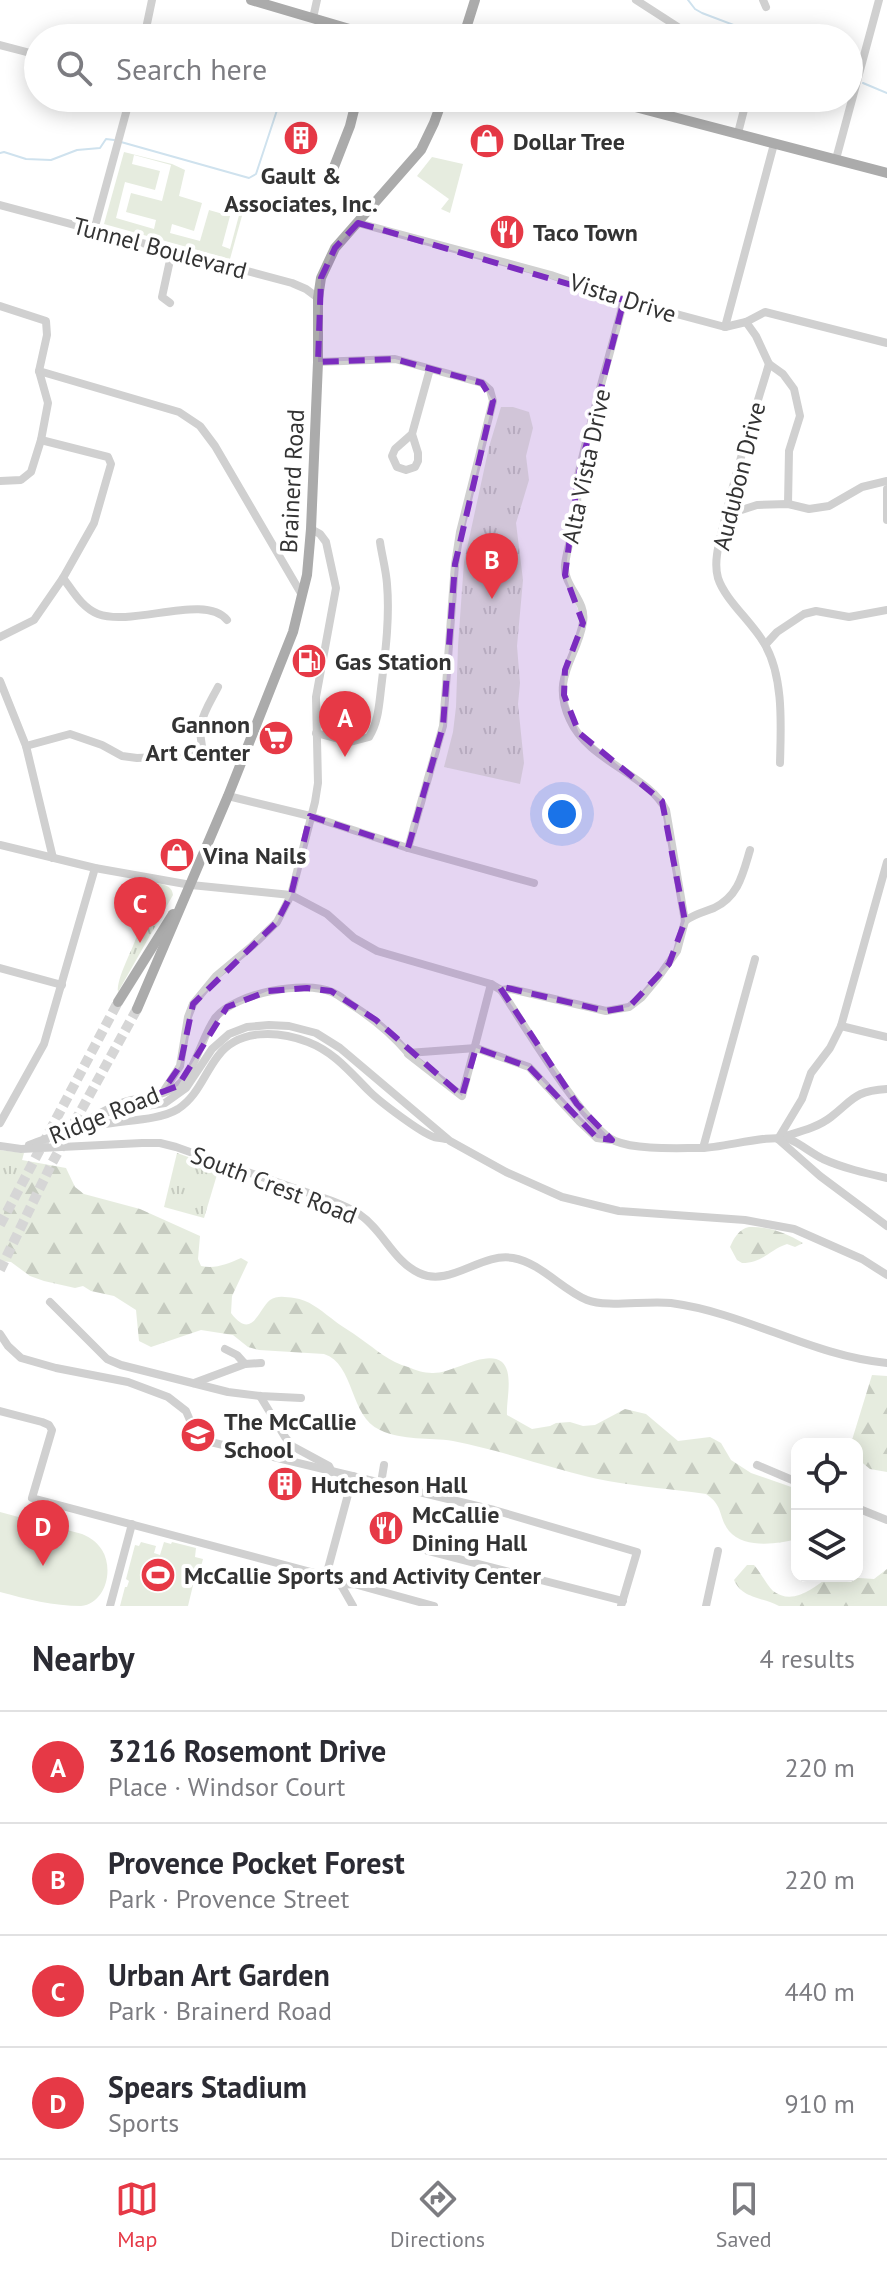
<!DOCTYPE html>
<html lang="en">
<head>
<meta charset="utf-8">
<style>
	:root { --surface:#fff; --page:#f7f7f7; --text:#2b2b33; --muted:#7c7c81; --line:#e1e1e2; --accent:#e63946 }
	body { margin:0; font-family:"PT Sans",sans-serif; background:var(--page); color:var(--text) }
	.controls { position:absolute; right:24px; bottom:24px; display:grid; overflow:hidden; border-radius:16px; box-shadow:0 4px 20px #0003 }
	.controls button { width:72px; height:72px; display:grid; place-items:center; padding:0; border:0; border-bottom:2px solid var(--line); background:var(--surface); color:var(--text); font:40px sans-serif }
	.you { position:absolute; left:562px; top:814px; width:28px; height:28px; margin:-20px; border:6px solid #fff; border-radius:50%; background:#1a73e8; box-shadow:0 0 0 12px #1a73e833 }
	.badge { display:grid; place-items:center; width:52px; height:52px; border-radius:50%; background:var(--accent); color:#fff; font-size:26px; font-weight:700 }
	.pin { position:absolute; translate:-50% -66px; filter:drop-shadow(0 2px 4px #0008) }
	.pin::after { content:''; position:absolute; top:42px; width:28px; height:24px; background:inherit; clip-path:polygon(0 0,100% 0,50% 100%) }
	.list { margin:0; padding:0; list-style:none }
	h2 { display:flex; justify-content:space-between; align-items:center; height:104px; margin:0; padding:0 32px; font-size:34px }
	h2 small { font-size:26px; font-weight:400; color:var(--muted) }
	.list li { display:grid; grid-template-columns:52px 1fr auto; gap:24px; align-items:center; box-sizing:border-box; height:112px; padding:0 32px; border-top:2px solid var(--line) }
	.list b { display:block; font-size:30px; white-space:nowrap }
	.list p { margin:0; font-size:26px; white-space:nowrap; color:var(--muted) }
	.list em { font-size:26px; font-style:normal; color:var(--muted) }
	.icon { flex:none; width:44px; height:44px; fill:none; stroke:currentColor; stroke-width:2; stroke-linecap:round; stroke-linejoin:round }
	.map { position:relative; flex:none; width:887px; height:1606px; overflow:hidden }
	.search { position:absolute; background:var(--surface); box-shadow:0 4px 20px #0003; left:24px; right:24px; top:24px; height:88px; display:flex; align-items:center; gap:20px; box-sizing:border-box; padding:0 28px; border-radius:44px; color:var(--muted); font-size:30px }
	.sheet { height:552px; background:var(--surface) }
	nav { display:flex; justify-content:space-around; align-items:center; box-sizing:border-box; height:112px; border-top:2px solid var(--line); background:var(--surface); font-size:22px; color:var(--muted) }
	nav a { display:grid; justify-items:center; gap:4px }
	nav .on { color:var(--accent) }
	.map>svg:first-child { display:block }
	.grass { fill:#e6ecdf; fill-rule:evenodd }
	.forest { fill:url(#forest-firs) }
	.park { fill:url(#park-tufts) }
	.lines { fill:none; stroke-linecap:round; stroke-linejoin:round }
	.stream { stroke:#cfe2ee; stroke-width:2 }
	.major-tunnel { stroke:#d6d6d6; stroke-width:10; stroke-dasharray:10 5; stroke-linecap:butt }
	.minor { stroke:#d0d0d0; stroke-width:8 }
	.major { stroke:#ababab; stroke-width:10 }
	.marked { fill:#7b2cbf; fill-opacity:0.2; stroke:#7b2cbf; stroke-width:6; stroke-dasharray:16 10; stroke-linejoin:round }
	.labels { text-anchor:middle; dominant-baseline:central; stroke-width:8; stroke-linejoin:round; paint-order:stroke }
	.poi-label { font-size:24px; font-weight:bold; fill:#333; stroke:#fff; text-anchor:start }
	.street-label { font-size:24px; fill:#333; stroke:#fff }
</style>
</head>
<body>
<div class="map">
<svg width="887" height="1606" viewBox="0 0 887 1606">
	<defs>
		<pattern id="forest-firs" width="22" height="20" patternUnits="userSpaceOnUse" patternTransform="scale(2)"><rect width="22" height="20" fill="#e6ecdf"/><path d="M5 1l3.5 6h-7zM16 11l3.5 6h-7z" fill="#c6cbc0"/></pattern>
		<pattern id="park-tufts" width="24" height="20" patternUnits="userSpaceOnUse" patternTransform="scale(2)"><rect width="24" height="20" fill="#e6ecdf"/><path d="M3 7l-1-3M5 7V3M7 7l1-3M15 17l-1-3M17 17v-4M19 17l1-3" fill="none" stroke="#c6cbc0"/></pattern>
	</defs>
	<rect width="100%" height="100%" fill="#fff"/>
	<g class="grass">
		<path d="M124,152l48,12 13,6 -6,26 23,7 -8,28 -22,-7 -2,9 30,8 9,-31 21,6 -8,30 8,3 12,-45 3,1 -15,54 -126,-35zM134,155l37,10 -9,36 -31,-8 -5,19 30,8 -2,9 -38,-11 9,-36 30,8 5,-19 -28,-7z"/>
		<polygon points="432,157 463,164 450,213 441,209 449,199 417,176"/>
		<path d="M0,1512l82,22c9,4 15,8 20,16 12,19 4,53 -21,56 -27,0 -55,-7 -81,-14z"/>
		<polygon points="141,1542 156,1546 154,1553 160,1555 164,1542 171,1544 172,1542 196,1548 195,1557 203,1559 199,1574 189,1572 189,1576 195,1577 188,1606 120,1606 125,1587 127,1587 129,1581 126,1579 135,1545 139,1546"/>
	</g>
	<g class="forest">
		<path d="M22,1160l44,8 9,19 9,7 56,15 60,27 -2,23 3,7c15,3 26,-2 40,-8l7,4 -16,34 -1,17c21,28 27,-3 39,-13 7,-5 16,-3 24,-2 15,2 25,11 37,20 9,8 20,13 30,21 16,11 28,23 47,28 7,3 16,6 24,6 21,1 53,-24 70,-11 12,11 4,38 5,53l25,14 18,-3 6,-3 14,-1 13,4 12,-1 30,-16 21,5 32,27 32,-4 11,6 10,17 20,13 46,16v50c-19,5 -53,10 -68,-8 -11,-14 -5,-25 -23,-37 -33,-5 -66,-7 -98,-13 -52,-10 -103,-30 -155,-40 -24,-4 -50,0 -73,-11 -31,-14 -25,-66 -56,-76l-65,-4 -11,-3 -15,-12 -32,-5 -50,17 -12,-6 -3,-31 -22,-14 -23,-5 -8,-5 -8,2 -31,-7 -14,-5 -19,-14 -11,-1v-100z"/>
		<path d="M749,1227c19,-1 37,6 54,16l-8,4 -8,-3c-18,6 -24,19 -45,19l-5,-3 -7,-13c4,-9 9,-18 19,-20z"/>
		<polygon points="872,1375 887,1376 887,1472 870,1469 859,1460 857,1444 853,1444 852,1440"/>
		<path d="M747,1565h7c7,8 12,19 19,26 20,15 40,-3 57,-15l44,3 13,-10v37h-108c-16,-9 -37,-7 -45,-26z"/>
	</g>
	<g class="park">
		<polygon points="501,407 513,407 529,412 533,428 526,456 529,480 516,523 523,580 517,646 520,683 518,704 524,763 520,784 444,767 453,732 456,707 458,646 464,562 489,447"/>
		<path d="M148,882c10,2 24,1 25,13l-55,97c-2,-14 16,-44 20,-60 4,-16 7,-33 10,-50z"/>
		<polygon points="0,1150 24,1153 10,1204 7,1204 3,1216 0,1215"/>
		<polygon points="177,1153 219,1168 204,1218 164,1207"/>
	</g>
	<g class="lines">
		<g class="stream">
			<polyline points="688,0 695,9 702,13 768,38"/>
			<polyline points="849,76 853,78"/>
			<polyline points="863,83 887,93"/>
			<polyline points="121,142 249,178 256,174 281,98"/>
			<polyline points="0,153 4,152 26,159 51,160 77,150 100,148 106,139 114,140"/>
		</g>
		<g class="major-tunnel">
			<polyline points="0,1225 118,1002"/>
			<polyline points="0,1270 52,1163 137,1009"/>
		</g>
		<g class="minor">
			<polyline points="636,0 695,38"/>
			<polyline points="763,0 766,7"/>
			<polyline points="313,18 317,0"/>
			<polyline points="144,38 152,0"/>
			<polyline points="0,45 38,55"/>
			<polyline points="738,133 747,98"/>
			<polyline points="836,159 879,0"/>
			<polyline points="0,205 292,283 306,289 318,298"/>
			<polyline points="358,223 551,275 624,300 725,327 746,322 765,312 887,343"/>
			<polyline points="94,230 130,98"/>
			<polyline points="170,303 162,297 172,251"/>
			<polyline points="0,306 46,321 47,335 39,371 48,403 41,440 31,472 21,480 0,481"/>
			<path d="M746,322l10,14 13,28c-16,53 -33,105 -45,159 -4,17 -11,38 -6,55 7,22 34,44 46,65 20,33 17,83 16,120"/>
			<polyline points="725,327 774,144"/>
			<polyline points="318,362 395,359 482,383 490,390 493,401 460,532 455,564 443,726 408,848"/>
			<polyline points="769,364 783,374 794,389 800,416 789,451 788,504"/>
			<polyline points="39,371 179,412 200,426 215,446 302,595"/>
			<polyline points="412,434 395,449 392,456 397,467 406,470 415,467 418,461 418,453 412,434 430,369"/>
			<polyline points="887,489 887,520"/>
			<polyline points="726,515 757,505 788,504 809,509 829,506 862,487 887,481"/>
			<path d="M63,578c10,13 19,30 35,36 35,13 107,-21 129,6"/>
			<polyline points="0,637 34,620 63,578 94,523 111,464 108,457 41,440"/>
			<polyline points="766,644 777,632 804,614 816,611 849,617 887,610"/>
			<polyline points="0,681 26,746 53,858"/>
			<path d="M316,733l34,9 19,-5c9,-14 10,-31 12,-48 4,-34 9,-70 6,-105 -1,-14 -5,-28 -7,-42"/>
			<polyline points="26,746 70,734 102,745 122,756 137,758 245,753"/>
			<path d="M204,754c-9,-31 0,-40 14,-67"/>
			<polyline points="228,796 310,816 408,848 534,883"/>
			<path d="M0,845l95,23 96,17 100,10 36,19 27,24 23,13 114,33 10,6c21,31 84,138 114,151 22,9 61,7 85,7 25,0 69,-15 91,-8 8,3 22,14 32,19 20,9 42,14 64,19"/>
			<path d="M685,921c9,-7 19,-9 29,-13 25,-12 29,-35 36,-58"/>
			<polyline points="0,968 62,985"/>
			<path d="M501,990l10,-1 95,22 23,-4 13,-10 15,-18 20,-28 8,-30 -19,-111c-17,-35 -78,-49 -96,-90 -20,-43 7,-61 13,-98 4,-21 -20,-36 -18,-57 2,-18 9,-35 12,-53 1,-12 -1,-24 1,-36 13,-59 31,-118 46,-176"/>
			<polyline points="841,1026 887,1037"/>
			<polyline points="408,1054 462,1096 491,984"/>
			<polyline points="165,1089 180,1066 188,1017 193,1004 216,976 252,946 277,922 291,895 315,802 318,783 316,697 336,588 326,542 320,534 311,529"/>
			<polyline points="102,1113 165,1103 186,1088 212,1049 229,1034 247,1027 269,1025 289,1026 316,1033 340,1048 450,1141 506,1172 562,1197 619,1211 745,1220 794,1229 862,1259 887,1275"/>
			<polyline points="0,1123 44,1044 95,868"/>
			<path d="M71,1132c10,-1 19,-5 29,-7 24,-5 58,-4 78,-16 20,-13 26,-35 40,-53 21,-28 61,-25 90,-14 26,10 42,30 61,49 11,11 52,42 65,46 4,1 8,1 12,2"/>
			<path d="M782,1137c16,-5 35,-9 49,-20 23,-18 23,-26 56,-28"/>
			<polyline points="778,1139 802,1099 811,1073 830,1048 841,1026 887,862"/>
			<polyline points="778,1139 820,1176 887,1226"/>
			<path d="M29,1145c16,-6 31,-11 46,-18 16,-8 33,-20 49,-25 17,-5 38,-5 53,-16 19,-15 25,-51 39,-69 20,-24 88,-37 116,-25 7,3 14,9 20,13 22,14 39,28 56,48l68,-5 53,19 50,54 18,17 14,2"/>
			<path d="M0,1146l21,3 121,-6h18l16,4c39,14 77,27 115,40 22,8 48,14 68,27 24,16 34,47 60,59 31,15 62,-21 94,-15 28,5 48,31 74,42 20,8 60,0 84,3 75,10 141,53 216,60"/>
			<polyline points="703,1148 755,959"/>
			<polyline points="50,1302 107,1359 121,1365 228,1392 260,1396 301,1398"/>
			<polyline points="0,1334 8,1346 21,1358 56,1368 128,1382 168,1397 186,1411 198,1439"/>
			<polyline points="225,1349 237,1355 245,1364 261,1363"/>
			<polyline points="194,1383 245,1364"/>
			<polyline points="260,1396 285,1437 292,1446 329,1466 332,1472"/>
			<polyline points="0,1411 42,1422 49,1425 52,1430 32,1498 326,1576 341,1585 353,1606"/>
			<polyline points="193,1444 198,1439 494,1510 637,1552 621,1606"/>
			<polyline points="757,1465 797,1482"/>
			<polyline points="381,1483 384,1465"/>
			<polyline points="857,1508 887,1520"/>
			<polyline points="428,1551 623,1601"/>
			<polyline points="326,1576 353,1476"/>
			<polyline points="341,1585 354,1584 434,1606"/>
			<polyline points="110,1606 132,1524"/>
			<polyline points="706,1606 718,1551"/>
		</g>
		<g class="major">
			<polyline points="251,0 380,38"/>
			<polyline points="463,38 475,0"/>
			<polyline points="601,98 887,173"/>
			<polyline points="334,167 350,126 357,98"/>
			<polyline points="118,1002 173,914"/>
			<polyline points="137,1009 228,796 293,632 302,595 307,575 311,529 318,362 318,298 321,278 335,248 421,150 434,123 443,98"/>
		</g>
	</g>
	<path class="marked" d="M358,223l266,77 -46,177 -13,98 18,48 -18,47 -1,25 15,38 83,68 23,120 -16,43 -40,43 -23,4 -107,-25 78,118 35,36 -15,-2 -68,-71 -53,-19 -14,48 -86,-76 -45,-29 -24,-3 -39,3 -41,16 -49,79 -16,6 18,-26 13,-62 84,-82 14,-27 19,-79 98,32 35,-122 12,-162 38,-163 -11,-18 -87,-24 -77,3 3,-84 14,-30z"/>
	<defs>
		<symbol id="building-disc" viewBox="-11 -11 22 22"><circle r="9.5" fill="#e63946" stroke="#fff"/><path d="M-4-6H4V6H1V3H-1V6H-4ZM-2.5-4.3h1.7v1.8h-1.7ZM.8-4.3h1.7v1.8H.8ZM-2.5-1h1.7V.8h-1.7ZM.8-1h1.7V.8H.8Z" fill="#fff"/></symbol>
		<symbol id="shop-disc" viewBox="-11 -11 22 22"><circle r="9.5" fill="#e63946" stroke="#fff"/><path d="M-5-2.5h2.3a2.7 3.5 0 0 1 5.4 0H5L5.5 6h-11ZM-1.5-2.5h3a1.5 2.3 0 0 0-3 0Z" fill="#fff"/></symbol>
		<symbol id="restaurant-disc" viewBox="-11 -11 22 22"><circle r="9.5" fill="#e63946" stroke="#fff"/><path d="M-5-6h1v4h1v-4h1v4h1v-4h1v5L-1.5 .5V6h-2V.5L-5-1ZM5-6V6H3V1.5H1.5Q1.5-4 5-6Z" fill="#fff"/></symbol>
		<symbol id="fuel-disc" viewBox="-11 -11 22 22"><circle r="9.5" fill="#e63946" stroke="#fff"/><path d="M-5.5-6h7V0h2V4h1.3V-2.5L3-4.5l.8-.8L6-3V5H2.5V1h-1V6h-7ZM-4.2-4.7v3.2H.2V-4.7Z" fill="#fff"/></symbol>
		<symbol id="supermarket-disc" viewBox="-11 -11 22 22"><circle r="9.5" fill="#e63946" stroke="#fff"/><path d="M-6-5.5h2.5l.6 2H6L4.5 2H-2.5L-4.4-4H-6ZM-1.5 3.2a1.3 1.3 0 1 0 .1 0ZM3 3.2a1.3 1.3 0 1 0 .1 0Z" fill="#fff"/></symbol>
		<symbol id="school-disc" viewBox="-11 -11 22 22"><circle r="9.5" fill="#e63946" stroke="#fff"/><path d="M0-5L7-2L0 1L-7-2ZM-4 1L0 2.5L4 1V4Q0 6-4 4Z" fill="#fff"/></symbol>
		<symbol id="stadium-disc" viewBox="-11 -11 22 22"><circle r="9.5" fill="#e63946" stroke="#fff"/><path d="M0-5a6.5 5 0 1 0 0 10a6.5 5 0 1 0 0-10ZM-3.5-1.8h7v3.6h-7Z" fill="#fff"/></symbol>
	</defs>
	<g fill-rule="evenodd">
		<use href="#building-disc" x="281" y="118" width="40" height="40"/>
		<use href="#shop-disc" x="467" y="121" width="40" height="40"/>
		<use href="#restaurant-disc" x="487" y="212" width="40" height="40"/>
		<use href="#fuel-disc" x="289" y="641" width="40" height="40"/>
		<use href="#supermarket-disc" x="256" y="718" width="40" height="40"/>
		<use href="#shop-disc" x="157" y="835" width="40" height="40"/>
		<use href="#school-disc" x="178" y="1415" width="40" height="40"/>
		<use href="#building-disc" x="265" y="1464" width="40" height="40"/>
		<use href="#restaurant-disc" x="366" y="1508" width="40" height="40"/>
		<use href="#stadium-disc" x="138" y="1555" width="40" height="40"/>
	</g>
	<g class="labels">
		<g class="poi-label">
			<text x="513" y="141">Dollar Tree</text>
			<text x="301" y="175" text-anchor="middle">Gault &amp;<tspan x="301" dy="28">Associates, Inc.</tspan></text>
			<text x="533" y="232">Taco Town</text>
			<text x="335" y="661">Gas Station</text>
			<text x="250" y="724" text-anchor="end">Gannon<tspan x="250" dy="28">Art Center</tspan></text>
			<text x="203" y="855">Vina Nails</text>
			<text x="224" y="1421">The McCallie<tspan x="224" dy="28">School</tspan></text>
			<text x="311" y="1484">Hutcheson Hall</text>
			<text x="412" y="1514">McCallie<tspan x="412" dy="28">Dining Hall</tspan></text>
			<text x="184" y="1575">McCallie Sports and Activity Center</text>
		</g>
		<g class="street-label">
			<text transform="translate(160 248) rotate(15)">Tunnel Boulevard</text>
			<text transform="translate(623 298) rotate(18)">Vista Drive</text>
			<text transform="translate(586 466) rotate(-78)">Alta Vista Drive</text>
			<text transform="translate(739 476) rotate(-76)">Audubon Drive</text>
			<text transform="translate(292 481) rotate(-87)">Brainerd Road</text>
			<text transform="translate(104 1115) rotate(-22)">Ridge Road</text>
			<text transform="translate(274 1185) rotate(21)">South Crest Road</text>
		</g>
	</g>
</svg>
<div class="controls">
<button><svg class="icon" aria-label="locate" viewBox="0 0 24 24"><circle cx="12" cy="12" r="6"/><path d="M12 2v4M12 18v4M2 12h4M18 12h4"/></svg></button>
<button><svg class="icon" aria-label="layers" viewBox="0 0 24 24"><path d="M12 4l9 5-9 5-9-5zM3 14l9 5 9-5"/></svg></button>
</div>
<div class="you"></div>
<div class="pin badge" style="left:345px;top:757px">A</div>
<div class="pin badge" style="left:492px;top:599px">B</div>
<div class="pin badge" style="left:140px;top:943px">C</div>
<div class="pin badge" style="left:43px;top:1566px">D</div>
<div class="search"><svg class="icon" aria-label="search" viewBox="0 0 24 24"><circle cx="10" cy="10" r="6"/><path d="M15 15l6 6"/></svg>Search here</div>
</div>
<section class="sheet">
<h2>Nearby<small>4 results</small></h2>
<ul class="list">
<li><span class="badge">A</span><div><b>3216 Rosemont Drive</b><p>Place · Windsor Court</p></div><em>220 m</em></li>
<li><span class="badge">B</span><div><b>Provence Pocket Forest</b><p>Park · Provence Street</p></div><em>220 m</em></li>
<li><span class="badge">C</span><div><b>Urban Art Garden</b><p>Park · Brainerd Road</p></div><em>440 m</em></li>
<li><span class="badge">D</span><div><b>Spears Stadium</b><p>Sports</p></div><em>910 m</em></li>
</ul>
</section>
<nav>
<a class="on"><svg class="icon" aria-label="map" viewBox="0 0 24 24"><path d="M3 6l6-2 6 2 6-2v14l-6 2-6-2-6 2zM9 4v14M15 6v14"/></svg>Map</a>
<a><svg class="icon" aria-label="directions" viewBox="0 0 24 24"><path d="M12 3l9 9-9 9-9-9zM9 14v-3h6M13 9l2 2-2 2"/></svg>Directions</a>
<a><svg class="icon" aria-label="saved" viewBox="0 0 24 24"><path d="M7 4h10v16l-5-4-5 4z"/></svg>Saved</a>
</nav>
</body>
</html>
